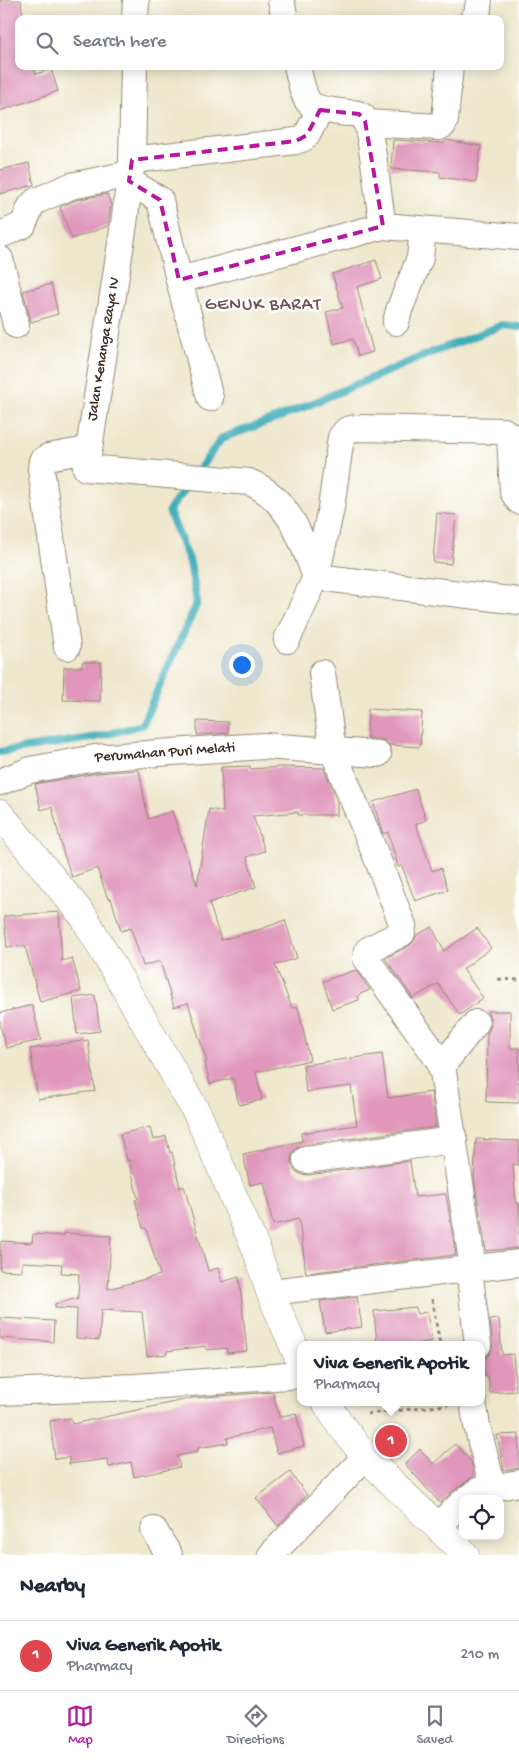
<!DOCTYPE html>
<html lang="en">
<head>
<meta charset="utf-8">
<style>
	:root { --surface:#fff; --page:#f2f2f3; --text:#1f2937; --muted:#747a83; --line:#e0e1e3; --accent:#b5179e }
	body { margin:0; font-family:"Gochi Hand",sans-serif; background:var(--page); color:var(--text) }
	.controls { position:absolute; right:15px; bottom:15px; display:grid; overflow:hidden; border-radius:10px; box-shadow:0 2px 12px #0003 }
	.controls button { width:45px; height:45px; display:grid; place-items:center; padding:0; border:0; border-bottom:1px solid var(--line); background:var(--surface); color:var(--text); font:25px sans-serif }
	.you { position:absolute; left:241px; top:664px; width:18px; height:18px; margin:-12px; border:4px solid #fff; border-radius:50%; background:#1a73e8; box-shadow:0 0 0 8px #1a73e833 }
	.badge { display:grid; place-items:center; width:32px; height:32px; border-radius:50%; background:var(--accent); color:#fff; font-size:16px; font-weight:700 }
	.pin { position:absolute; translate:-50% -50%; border:2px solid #fff; box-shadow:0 1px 5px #0006 }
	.popup { position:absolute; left:297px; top:1341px; width:188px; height:65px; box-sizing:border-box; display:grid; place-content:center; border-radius:10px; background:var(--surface); filter:drop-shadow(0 1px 4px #0005); font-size:16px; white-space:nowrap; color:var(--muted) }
	.popup b { font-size:19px; color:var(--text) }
	.popup::after { content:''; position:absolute; left:50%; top:100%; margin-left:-10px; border:10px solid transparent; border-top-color:var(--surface) }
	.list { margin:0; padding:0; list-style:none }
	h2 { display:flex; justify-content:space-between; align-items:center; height:65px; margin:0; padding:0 20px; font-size:21px }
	h2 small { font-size:16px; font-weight:400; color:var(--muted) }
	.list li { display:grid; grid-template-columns:32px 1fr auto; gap:15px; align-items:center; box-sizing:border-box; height:70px; padding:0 20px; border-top:1px solid var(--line) }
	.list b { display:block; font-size:19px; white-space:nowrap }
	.list p { margin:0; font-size:16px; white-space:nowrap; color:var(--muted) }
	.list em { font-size:16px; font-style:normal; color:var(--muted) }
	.icon { flex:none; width:28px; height:28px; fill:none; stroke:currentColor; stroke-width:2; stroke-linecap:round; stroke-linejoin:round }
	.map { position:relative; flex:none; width:519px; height:1555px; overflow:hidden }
	.search { position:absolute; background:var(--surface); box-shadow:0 2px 12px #0003; left:15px; right:15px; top:15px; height:55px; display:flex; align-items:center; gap:12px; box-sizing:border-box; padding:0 18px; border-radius:10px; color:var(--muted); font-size:19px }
	.sheet { height:135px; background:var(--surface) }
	nav { display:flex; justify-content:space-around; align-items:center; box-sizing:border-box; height:70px; border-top:1px solid var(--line); background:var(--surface); font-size:14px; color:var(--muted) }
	nav a { display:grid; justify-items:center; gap:2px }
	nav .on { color:var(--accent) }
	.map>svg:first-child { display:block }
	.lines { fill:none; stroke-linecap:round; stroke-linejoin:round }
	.stream { stroke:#3bacb7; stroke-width:8 }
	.building { fill:#e097bb }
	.street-casing { stroke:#948875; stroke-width:28 }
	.secondary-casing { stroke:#948875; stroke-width:29 }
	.path { stroke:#948875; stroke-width:3; stroke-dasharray:4 4; stroke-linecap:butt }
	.street { stroke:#fff; stroke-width:26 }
	.secondary { stroke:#fff; stroke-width:28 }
	.marked { fill:none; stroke:#b5179e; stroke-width:4; stroke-dasharray:10 6; stroke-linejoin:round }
	.labels { text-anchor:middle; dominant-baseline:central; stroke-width:5; stroke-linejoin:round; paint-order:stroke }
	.street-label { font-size:15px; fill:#3b2a1e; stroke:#fff }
	.quarter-label { font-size:18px; letter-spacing:1px; fill:#755055; stroke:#fff }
</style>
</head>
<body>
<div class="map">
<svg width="519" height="1555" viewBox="0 0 519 1555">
	<rect width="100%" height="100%" fill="#fff"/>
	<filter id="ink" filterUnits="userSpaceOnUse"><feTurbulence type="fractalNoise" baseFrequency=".02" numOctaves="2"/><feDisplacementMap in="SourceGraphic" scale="10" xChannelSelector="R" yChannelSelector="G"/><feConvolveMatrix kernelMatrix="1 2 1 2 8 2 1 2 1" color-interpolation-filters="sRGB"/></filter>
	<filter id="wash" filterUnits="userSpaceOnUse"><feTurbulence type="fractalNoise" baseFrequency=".0096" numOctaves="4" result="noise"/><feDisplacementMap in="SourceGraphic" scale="20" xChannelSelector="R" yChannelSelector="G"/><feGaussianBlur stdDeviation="1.12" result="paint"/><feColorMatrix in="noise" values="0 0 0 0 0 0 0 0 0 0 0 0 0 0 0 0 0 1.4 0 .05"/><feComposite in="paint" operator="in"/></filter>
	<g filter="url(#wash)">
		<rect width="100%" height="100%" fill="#eee7cc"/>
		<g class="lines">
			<g class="stream">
				<polyline points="197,472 222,438 278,418 428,354 503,325 519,327"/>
				<polyline points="0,752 97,737 142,725 197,603 190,562 169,511 189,483"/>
			</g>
		</g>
		<g id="blocks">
			<g class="building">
				<polygon points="0,0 21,0 23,19 19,19 19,66 34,66 36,74 51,69 58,91 0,111"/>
				<polygon points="393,140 444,143 446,140 481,146 476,182 440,177 440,172 391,169"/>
				<polygon points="29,163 34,185 0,194 0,170"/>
				<polygon points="107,194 111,205 108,226 72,239 60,207 76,200"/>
				<polygon points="376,260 382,279 357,287 373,352 358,356 353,339 334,344 326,312 343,308 332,274"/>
				<polygon points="51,284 58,314 31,322 23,291"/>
				<polygon points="437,513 456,515 451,564 433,562"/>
				<polygon points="82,662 101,662 100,701 63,700 64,667 82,667"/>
				<polygon points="368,709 422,712 420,747 390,745 386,741 380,739 367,738"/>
				<polygon points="197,721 228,722 228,733 197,735"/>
				<polygon points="250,766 250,769 281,767 324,768 337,801 337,815 298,815 298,812 253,816 265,851 247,857 256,887 209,903 221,940 261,929 285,920 297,958 275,965 292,1008 298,1007 310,1060 256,1072 262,1100 239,1105 233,1078 210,1084 205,1063 207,1062 188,1003 174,1007 160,961 143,966 131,928 121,931 111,898 108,899 97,868 72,877 63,852 52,807 41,810 35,784 97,773 139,770 148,819 172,811 197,885 209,809 223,812 221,767"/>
				<polygon points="416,789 426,820 416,824 432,871 441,868 448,890 415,901 402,866 398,867 388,832 383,834 373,802"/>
				<polygon points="59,912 62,961 72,958 81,991 40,1002 25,946 7,947 4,916"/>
				<polygon points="432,927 444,951 477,928 491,948 463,969 483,998 460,1015 438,984 413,998 385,958 409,946 414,941 417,935"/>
				<polygon points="356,970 370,990 358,995 359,1000 332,1009 323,981"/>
				<polygon points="95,995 100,1031 77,1034 73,998"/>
				<polygon points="32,1005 41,1040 6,1048 0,1024 0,1013"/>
				<polygon points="487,1011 510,1011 510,1048 519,1048 519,1103 486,1102 487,1034 491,1025 490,1018"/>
				<polygon points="88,1040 95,1091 38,1099 30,1049"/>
				<polygon points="382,1054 388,1098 431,1092 436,1127 304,1145 297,1148 292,1154 291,1162 294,1170 300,1174 308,1175 410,1161 415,1197 446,1194 456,1255 306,1273 299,1219 273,1225 264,1182 250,1185 243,1154 302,1141 301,1133 357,1125 351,1086 306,1092 303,1065"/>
				<polygon points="150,1127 153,1140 166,1136 170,1153 172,1152 180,1188 184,1186 208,1271 218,1268 222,1282 239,1277 247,1351 227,1353 227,1348 207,1350 206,1346 167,1351 167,1354 147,1356 142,1312 101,1310 99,1340 76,1338 77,1309 55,1308 55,1304 78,1298 79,1274 61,1273 62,1264 22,1262 22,1271 0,1270 1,1241 32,1243 33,1234 63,1236 64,1233 111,1236 108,1289 160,1275 146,1228 143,1228 135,1200 138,1199 129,1160 127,1160 120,1134"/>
				<polygon points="476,1139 519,1141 519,1165 513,1164 516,1203 519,1203 519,1248 486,1251 474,1178"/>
				<polygon points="357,1297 362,1327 325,1332 320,1301"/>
				<polygon points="416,1307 417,1314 427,1312 432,1341 412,1345 377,1345 374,1311"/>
				<polygon points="0,1318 54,1321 53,1342 0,1338"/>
				<polygon points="499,1319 502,1355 513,1354 516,1391 490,1393 488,1376 484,1376 483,1359 487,1357 492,1350 493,1343 490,1320"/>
				<polygon points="273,1392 279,1417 296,1413 304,1446 277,1453 270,1428 227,1438 228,1443 198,1448 198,1452 177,1456 180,1467 134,1477 131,1462 109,1467 107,1459 69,1464 69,1457 55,1459 50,1421 71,1418 72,1424 193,1398"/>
				<polygon points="519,1434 519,1468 504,1470 497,1435"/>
				<polygon points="455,1444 471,1461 474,1476 453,1491 440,1503 405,1464 420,1449 433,1464"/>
				<polygon points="290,1472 307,1495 278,1526 256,1498"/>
			</g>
		</g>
	</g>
	<g filter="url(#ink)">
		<use href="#blocks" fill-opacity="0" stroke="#948875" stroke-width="1"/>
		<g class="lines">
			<defs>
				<g id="street">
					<polyline points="281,0 285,19"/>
					<polyline points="135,19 136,0"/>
					<polyline points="473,19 477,15 479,0"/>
					<path d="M134,66l-2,94 -8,64 -38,244 163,14c40,16 53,58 67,95l203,24"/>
					<path d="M297,66c10,42 7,42 51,47 5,0 11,0 15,4 9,10 16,90 20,109l136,11"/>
					<polyline points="366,123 439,127 443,125 445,120 450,66"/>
					<polyline points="132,160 296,141 304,138 307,135 320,110"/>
					<polyline points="129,181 160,200 179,280"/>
					<polyline points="0,235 23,225 31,206 36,201 71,186 130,174"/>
					<polyline points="0,259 16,325"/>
					<polyline points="396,322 399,310 420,258 423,230"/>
					<polyline points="210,398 179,280 383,226"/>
					<polyline points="287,640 316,577 331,508 341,437 347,430 356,428 504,431 510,436 513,492 519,501"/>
					<polyline points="67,647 41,469 42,461 48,457 87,450"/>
					<polyline points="322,673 333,751 379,863 403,926 402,933 368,950 366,958 440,1062 443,1072 473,1268"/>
					<polyline points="0,782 30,770 95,758 171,752 264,746 378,754"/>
					<polyline points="441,1067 476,1023"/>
					<polyline points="306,1160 454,1140"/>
					<polyline points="469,1268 478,1345"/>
					<polyline points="270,1292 519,1263"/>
					<polyline points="0,1392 136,1387 301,1375"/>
					<polyline points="473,1402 477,1426 493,1488"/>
					<polyline points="467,1499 478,1491 519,1483"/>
					<polyline points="437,1526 463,1502"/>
					<polyline points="154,1530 169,1555"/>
					<polyline points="271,1555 366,1456"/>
				</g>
				<g id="secondary">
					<polyline points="0,814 84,917 198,1115 257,1251 270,1292 301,1363"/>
					<path d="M326,1402c34,60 93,102 139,153"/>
				</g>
			</defs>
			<use href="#street" class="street-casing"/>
			<use href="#secondary" class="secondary-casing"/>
			<g class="path">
				<polyline points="498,979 519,980"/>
				<polyline points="432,1299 440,1345"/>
				<polyline points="367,1414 448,1405"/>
			</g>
			<use href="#street" class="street"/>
			<use href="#secondary" class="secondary"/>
		</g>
	</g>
	<path class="marked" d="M320,110l39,4 6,7 18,105 -204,54 -19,-80 -31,-19 3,-21 164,-19 11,-6z"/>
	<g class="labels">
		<g class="street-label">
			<text transform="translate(104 349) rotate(-81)">Jalan Kenanga Raya IV</text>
			<text transform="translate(165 753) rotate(-4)">Perumahan Puri Melati</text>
		</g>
		<g class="quarter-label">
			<text x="263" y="305">GENUK BARAT</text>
		</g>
	</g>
</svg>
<div class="controls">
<button><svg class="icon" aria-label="locate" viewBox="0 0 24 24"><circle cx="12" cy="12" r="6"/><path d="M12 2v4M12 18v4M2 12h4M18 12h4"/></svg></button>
</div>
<div class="you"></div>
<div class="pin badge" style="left:391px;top:1441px;background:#e0444e">1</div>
<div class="popup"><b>Viva Generik Apotik</b>Pharmacy</div>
<div class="search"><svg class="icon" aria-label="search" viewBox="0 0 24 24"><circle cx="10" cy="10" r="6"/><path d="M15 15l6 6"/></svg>Search here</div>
</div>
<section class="sheet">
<h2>Nearby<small></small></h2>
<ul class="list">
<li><span class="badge" style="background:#e0444e">1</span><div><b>Viva Generik Apotik</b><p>Pharmacy</p></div><em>210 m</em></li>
</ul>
</section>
<nav>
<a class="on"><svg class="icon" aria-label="map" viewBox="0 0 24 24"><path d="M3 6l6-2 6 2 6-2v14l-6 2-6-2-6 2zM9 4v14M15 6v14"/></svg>Map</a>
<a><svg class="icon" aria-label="directions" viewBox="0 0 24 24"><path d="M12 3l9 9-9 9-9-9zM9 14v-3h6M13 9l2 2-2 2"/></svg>Directions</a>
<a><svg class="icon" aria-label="saved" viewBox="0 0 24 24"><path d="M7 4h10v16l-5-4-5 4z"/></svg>Saved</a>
</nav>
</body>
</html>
